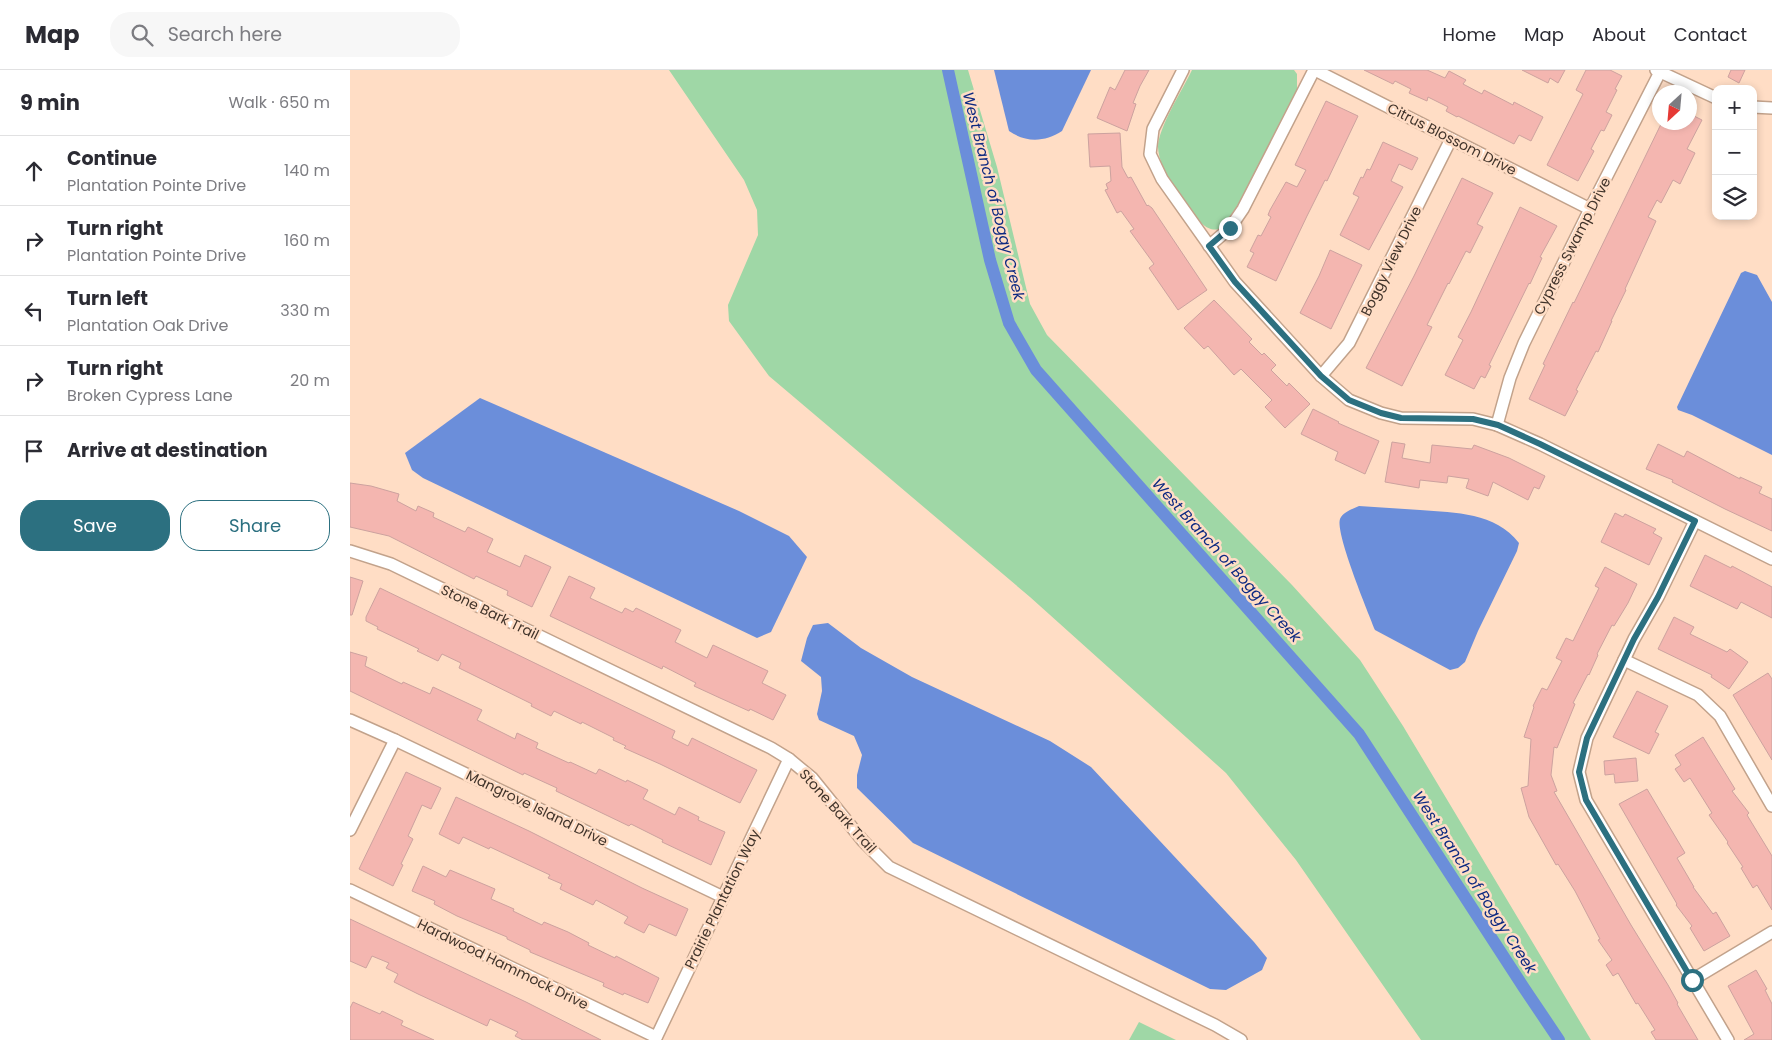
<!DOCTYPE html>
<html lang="en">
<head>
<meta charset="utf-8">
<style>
	:root { --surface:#fff; --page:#f7f7f7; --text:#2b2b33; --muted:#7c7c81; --line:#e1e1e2; --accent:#2c7080 }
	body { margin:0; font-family:Poppins,sans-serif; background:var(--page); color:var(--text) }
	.controls { position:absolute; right:15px; top:15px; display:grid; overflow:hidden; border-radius:10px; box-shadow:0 2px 8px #0003 }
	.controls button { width:45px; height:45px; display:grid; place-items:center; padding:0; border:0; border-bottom:1px solid var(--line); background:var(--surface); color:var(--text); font:25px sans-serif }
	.compass { position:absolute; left:1302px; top:15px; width:45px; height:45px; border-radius:50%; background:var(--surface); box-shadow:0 2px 8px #0003; rotate:206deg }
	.stop { position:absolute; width:15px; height:15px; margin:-11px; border:4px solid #2c7080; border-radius:50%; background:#fff }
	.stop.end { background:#2c7080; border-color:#fff; box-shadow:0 1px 5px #0008 }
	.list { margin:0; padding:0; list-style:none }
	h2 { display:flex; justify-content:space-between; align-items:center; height:65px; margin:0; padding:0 20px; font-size:21px }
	h2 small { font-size:16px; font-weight:400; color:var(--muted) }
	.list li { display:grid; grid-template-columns:32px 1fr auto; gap:15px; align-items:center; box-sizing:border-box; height:70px; padding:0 20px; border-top:1px solid var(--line) }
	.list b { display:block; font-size:19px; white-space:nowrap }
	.list p { margin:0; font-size:16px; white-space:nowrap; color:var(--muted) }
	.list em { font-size:16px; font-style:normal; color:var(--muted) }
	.actions { display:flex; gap:10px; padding:15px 20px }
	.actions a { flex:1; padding:11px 0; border:1px solid var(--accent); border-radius:20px; text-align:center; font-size:18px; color:var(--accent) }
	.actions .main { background:var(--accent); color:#fff }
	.icon { flex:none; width:28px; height:28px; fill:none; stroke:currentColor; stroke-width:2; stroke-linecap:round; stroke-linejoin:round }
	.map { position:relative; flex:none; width:1422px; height:970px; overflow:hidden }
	header { display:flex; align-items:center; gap:30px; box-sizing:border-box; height:70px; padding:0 25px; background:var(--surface); border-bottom:1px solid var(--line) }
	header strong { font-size:24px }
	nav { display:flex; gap:28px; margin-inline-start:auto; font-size:18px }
	.search { width:350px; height:45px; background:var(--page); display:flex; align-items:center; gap:12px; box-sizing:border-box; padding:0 18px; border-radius:20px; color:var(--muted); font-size:19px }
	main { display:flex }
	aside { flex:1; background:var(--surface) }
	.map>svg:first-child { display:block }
	.green { fill:#9fd7a6 }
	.water { fill:#6b8eda }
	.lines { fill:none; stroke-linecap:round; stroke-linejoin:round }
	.canal { stroke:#6b8eda; stroke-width:12 }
	.building { fill:#f4b6b0; stroke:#cca29f }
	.minor-casing { stroke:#c2a28b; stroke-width:14 }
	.minor { stroke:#fff; stroke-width:11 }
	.route { stroke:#2c7080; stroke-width:6 }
	.labels { text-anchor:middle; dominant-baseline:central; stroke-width:5; stroke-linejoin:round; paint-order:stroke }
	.street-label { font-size:14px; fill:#40332a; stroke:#ffddc5 }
	.water-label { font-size:15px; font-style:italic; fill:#0d2981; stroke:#ffddc5 }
</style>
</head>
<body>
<header>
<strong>Map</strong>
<div class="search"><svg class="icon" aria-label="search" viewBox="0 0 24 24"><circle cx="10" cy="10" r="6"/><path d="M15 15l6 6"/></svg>Search here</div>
<nav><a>Home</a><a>Map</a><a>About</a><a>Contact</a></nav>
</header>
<main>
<aside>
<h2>9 min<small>Walk · 650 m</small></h2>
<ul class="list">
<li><svg class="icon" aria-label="ahead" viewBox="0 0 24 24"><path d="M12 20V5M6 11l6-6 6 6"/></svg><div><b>Continue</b><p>Plantation Pointe Drive</p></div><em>140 m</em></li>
<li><svg class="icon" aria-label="right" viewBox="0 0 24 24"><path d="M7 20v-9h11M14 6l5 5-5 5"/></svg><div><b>Turn right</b><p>Plantation Pointe Drive</p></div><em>160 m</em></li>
<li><svg class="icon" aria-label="left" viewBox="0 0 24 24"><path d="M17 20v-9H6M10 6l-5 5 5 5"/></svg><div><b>Turn left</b><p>Plantation Oak Drive</p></div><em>330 m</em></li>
<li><svg class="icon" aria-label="right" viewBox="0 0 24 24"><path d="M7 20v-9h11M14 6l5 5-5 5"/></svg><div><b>Turn right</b><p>Broken Cypress Lane</p></div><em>20 m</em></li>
<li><svg class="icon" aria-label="arrive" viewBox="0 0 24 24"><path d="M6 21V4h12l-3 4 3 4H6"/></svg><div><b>Arrive at destination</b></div></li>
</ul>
<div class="actions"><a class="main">Save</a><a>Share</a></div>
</aside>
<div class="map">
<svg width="1422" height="970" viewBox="0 0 1422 970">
	<rect width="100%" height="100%" fill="#ffddc5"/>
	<g class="green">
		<polygon points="319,0 618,0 647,97 680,234 697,265 942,515 1010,590 1053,656 1241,970 1071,970 946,790 876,703 680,527 419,306 379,251 378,235 408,165 407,140 394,110"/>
		<path d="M842,0h102l3,4v16l-64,128c-11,11 -18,17 -32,5 -15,-20 -42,-50 -43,-76 0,-19 25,-58 34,-77z"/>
		<polygon points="789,952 826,970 779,970"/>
	</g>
	<g class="water">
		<path d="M644,0h97l-29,61c-17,11 -36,12 -53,0z"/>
		<polygon points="1395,201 1407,205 1422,232 1422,385 1342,345 1328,340 1327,337 1391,203"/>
		<polygon points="130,328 389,441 439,466 457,487 421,562 407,568 73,408 62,400 55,383"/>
		<path d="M1009,436c20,1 41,3 61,4 36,3 75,2 99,33l-2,8 -39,80 -13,31 -7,6 -8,2 -75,-40c-7,-18 -40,-97 -35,-111 3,-7 12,-10 19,-13z"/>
		<polygon points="478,553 511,578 562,607 700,671 741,697 904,872 917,888 912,900 876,920 860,919 563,773 507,718 507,705 512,685 504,666 469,650 467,644 472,621 471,607 451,591 457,568 463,555"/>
	</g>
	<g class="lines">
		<polyline class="canal" points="598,0 640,190 659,253 686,300 1009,664 1174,918 1209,970"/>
	</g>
	<g class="building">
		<polygon points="775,0 799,0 790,16 783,33 786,34 777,61 747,48 760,17 765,20"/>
		<polygon points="1014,0 1077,0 1095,8 1099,1 1116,10 1113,14 1132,24 1134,20 1163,35 1164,32 1193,47 1181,71 1169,65 1164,74 1108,46 1107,47 1096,41 1098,37 1078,27 1077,31 1059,23 1061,19 1045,11 1043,14"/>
		<polygon points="1172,0 1215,0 1208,13 1200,8 1198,13"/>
		<polygon points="1236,0 1260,0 1272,6 1265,19 1267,20 1256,42 1262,45 1254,61 1251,60 1241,79 1244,81 1228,111 1197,95 1233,24 1226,20"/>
		<polygon points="1381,0 1395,0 1389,13 1378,7"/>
		<polygon points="976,31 1008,46 977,111 975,110 957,146 926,211 897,197 904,183 900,181 908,165 911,166 921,147 918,145 920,140 936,112 947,117 956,100 945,95"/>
		<polygon points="1340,44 1352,50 1337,79 1345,83 1330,114 1323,110 1311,133 1307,130 1298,147 1306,151 1275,219 1276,220 1261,251 1262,251 1248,282 1246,281 1226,320 1228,321 1215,346 1179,329 1195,295 1193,294 1223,232 1224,233 1312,52 1340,52"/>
		<polygon points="770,63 772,97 778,108 781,107 797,136 798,135 802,138 857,220 828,240 799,198 804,194 780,161 784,159 771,141 767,143 755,120 758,119 756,114 761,111 760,96 740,97 738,64"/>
		<polygon points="1033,72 1068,88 1062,100 1049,94 1041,111 1053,117 1019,180 990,165 1009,127 1003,124 1011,107 1013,108 1017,99 1020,100"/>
		<polygon points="1112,108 1143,123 1127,154 1133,157 1120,183 1116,181 1099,214 1098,213 1077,255 1082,257 1052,316 1016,298 1064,206"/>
		<polygon points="1170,137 1207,156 1190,187 1192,188 1180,214 1179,213 1139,295 1141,296 1135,308 1131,306 1124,319 1095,305 1113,270 1108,267 1121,242"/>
		<polygon points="980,180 1012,195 981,259 950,243 969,206"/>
		<polygon points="864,230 902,269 899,272 912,285 914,283 926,295 921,300 937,316 939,313 960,334 935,358 915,337 922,330 891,299 884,305 858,276 854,279 834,258"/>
		<polygon points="963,339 989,352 988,353 1029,371 1015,404 985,390 988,382 951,364"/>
		<polygon points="1042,372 1055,374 1052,388 1080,393 1082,375 1122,379 1124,375 1159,388 1195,406 1189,419 1184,417 1178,430 1143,412 1138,426 1116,418 1119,409 1098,406 1097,413 1070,410 1069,418 1035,412"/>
		<polygon points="1308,374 1334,387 1337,381 1390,409 1390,407 1412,417 1409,423 1422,429 1422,461 1375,439 1322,412 1323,410 1296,399"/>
		<polygon points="0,413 21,416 49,424 47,431 66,441 68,436 84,443 83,447 115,462 118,457 143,469 137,482 170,497 175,485 201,497 182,537 157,525 158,521 126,506 124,509 39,466 0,457"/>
		<polygon points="1265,443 1273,447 1275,444 1306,459 1303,463 1312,468 1299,495 1251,472"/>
		<polygon points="1355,485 1381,498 1382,496 1422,517 1422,548 1391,532 1387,539 1340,516"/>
		<polygon points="1255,497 1287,514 1278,533 1264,556 1262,555 1247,584 1248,585 1239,605 1238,604 1223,633 1225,634 1207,678 1204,677 1201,705 1207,721 1204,722 1281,855 1318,915 1328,933 1327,934 1348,970 1306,970 1301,962 1305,960 1288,933 1286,934 1268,903 1263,906 1256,895 1262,890 1248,870 1250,869 1225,821 1208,794 1206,795 1179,747 1171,718 1178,716 1181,669 1174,667 1184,637 1183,636 1192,618 1197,620 1212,591 1206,588 1216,568 1223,571 1249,518 1245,516"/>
		<polygon points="219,506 245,518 240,528 272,543 275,538 283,542 286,538 331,560 325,572 357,588 363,575 418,601 412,613 436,625 423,650 400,639 399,641 370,628 344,616 346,613 313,596 312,599 200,546"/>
		<polygon points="0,507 13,511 2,545 0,545"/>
		<polygon points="30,518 325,661 322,668 338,676 342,668 407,700 390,733 310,694 274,678 276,676 263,670 264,668 232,652 231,654 204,641 201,646 181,636 182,634 109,598 111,593 92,584 88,591 67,581 69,579 27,559 28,557 16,551 16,547"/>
		<polygon points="1324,547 1344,557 1340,564 1377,582 1380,579 1398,592 1379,619 1361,607 1362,605 1308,579"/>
		<polygon points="0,582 17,587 15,596 52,614 53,612 80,624 83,617 132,640 127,650 165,669 167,663 188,673 186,678 219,693 220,692 246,704 249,699 276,712 277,710 298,720 293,729 325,745 329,737 349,747 348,750 375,762 361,795 312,772 313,770 281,754 279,756 206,721 207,718 174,703 173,705 0,621"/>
		<polygon points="1418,603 1422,609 1422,690 1383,625"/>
		<polygon points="1287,621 1318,636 1305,662 1309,664 1299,684 1263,667"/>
		<polygon points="1353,667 1385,719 1382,721 1399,743 1397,745 1422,786 1422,840 1407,815 1403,818 1391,798 1393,797 1377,773 1378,772 1359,745 1362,743 1340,708 1334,712 1325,699 1331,695 1325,685"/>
		<polygon points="1286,688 1288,711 1265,713 1264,704 1255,705 1254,691"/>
		<polygon points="56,702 91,718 81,739 72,735 58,766 63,769 51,794 53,795 43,816 9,799"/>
		<polygon points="1297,719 1335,783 1327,788 1344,817 1343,817 1363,844 1366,842 1380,866 1354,881 1340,858 1342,856 1326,835 1327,834 1269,734"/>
		<polygon points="106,727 179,761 292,818 338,839 326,866 299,854 294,863 274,853 278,847 246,830 243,835 210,819 212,814 198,808 200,805 140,777 139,779 113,767 109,774 89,764"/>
		<polygon points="73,796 96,807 100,800 145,819 141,829 164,839 163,841 192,855 194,852 218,862 239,873 238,875 265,888 266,886 309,908 298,933 274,923 273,925 253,916 254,913 180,882 180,880 157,869 157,867 107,846 84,834 85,831 62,821"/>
		<polygon points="0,849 176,932 251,970 173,970 165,966 168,962 140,949 137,956 68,924 44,912 48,904 36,898 39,893 22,886 16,898 0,891"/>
		<polygon points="1406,900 1417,919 1415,920 1422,934 1422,970 1394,970 1404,964 1378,916"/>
		<polygon points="3,932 30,944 32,941 53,951 51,955 84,970 0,970 0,938"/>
	</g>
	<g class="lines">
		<defs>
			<g id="minor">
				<polyline points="833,0 803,59 800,84 812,109 885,212 971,306 999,330 1031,343 1051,348 1123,349 1147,355 1190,374 1422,489"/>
				<polyline points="965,0 1240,139"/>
				<polyline points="1306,0 1366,28"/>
				<polyline points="1403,37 1422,38"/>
				<polyline points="859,176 880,158 893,139 964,0"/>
				<polyline points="971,306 999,273 1101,69"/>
				<polyline points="1147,355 1160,308 1174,273 1240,139 1310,2"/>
				<polyline points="1345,451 1308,527 1284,569 1237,668 1229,702 1236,730 1378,970"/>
				<polyline points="0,481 41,494 421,678 439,689 462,708 513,771 539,797 865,955 891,970"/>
				<polyline points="1274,590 1348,625 1370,646 1422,736"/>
				<polyline points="0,650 45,670 373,827"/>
				<polyline points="0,760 45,670"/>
				<polyline points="0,820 306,967"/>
				<polyline points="1342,910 1422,862"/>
				<polyline points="305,970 439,689"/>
			</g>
		</defs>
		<use href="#minor" class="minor-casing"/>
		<use href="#minor" class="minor"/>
	</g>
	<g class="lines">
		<polyline class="route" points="880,158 859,176 885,212 971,306 999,330 1031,343 1051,348 1123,349 1148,355 1190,374 1345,451 1308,527 1284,569 1237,668 1229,702 1236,730 1342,910"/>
	</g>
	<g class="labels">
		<g class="street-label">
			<text transform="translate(1102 69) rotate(27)">Citrus Blossom Drive</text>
			<text transform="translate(1222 176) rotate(-63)">Cypress Swamp Drive</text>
			<text transform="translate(1041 191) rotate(-64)">Boggy View Drive</text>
			<text transform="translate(140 542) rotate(26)">Stone Bark Trail</text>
			<text transform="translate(187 738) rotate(26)">Mangrove Island Drive</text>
			<text transform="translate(488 741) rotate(48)">Stone Bark Trail</text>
			<text transform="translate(372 829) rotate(-64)">Prairie Plantation Way</text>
			<text transform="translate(153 894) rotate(26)">Hardwood Hammock Drive</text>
		</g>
		<g class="water-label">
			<text transform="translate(644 126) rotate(76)">West Branch of Boggy Creek</text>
			<text transform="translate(877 490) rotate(48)">West Branch of Boggy Creek</text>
			<text transform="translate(1125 812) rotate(57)">West Branch of Boggy Creek</text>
		</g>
	</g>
</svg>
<div class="controls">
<button>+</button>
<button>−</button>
<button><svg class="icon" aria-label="layers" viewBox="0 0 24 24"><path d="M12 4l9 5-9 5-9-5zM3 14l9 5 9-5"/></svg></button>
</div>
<svg class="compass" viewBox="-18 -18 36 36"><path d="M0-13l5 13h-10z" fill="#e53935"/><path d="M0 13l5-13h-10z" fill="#7c7c81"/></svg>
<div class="stop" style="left:1342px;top:910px"></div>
<div class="stop end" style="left:880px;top:158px"></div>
</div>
</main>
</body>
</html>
